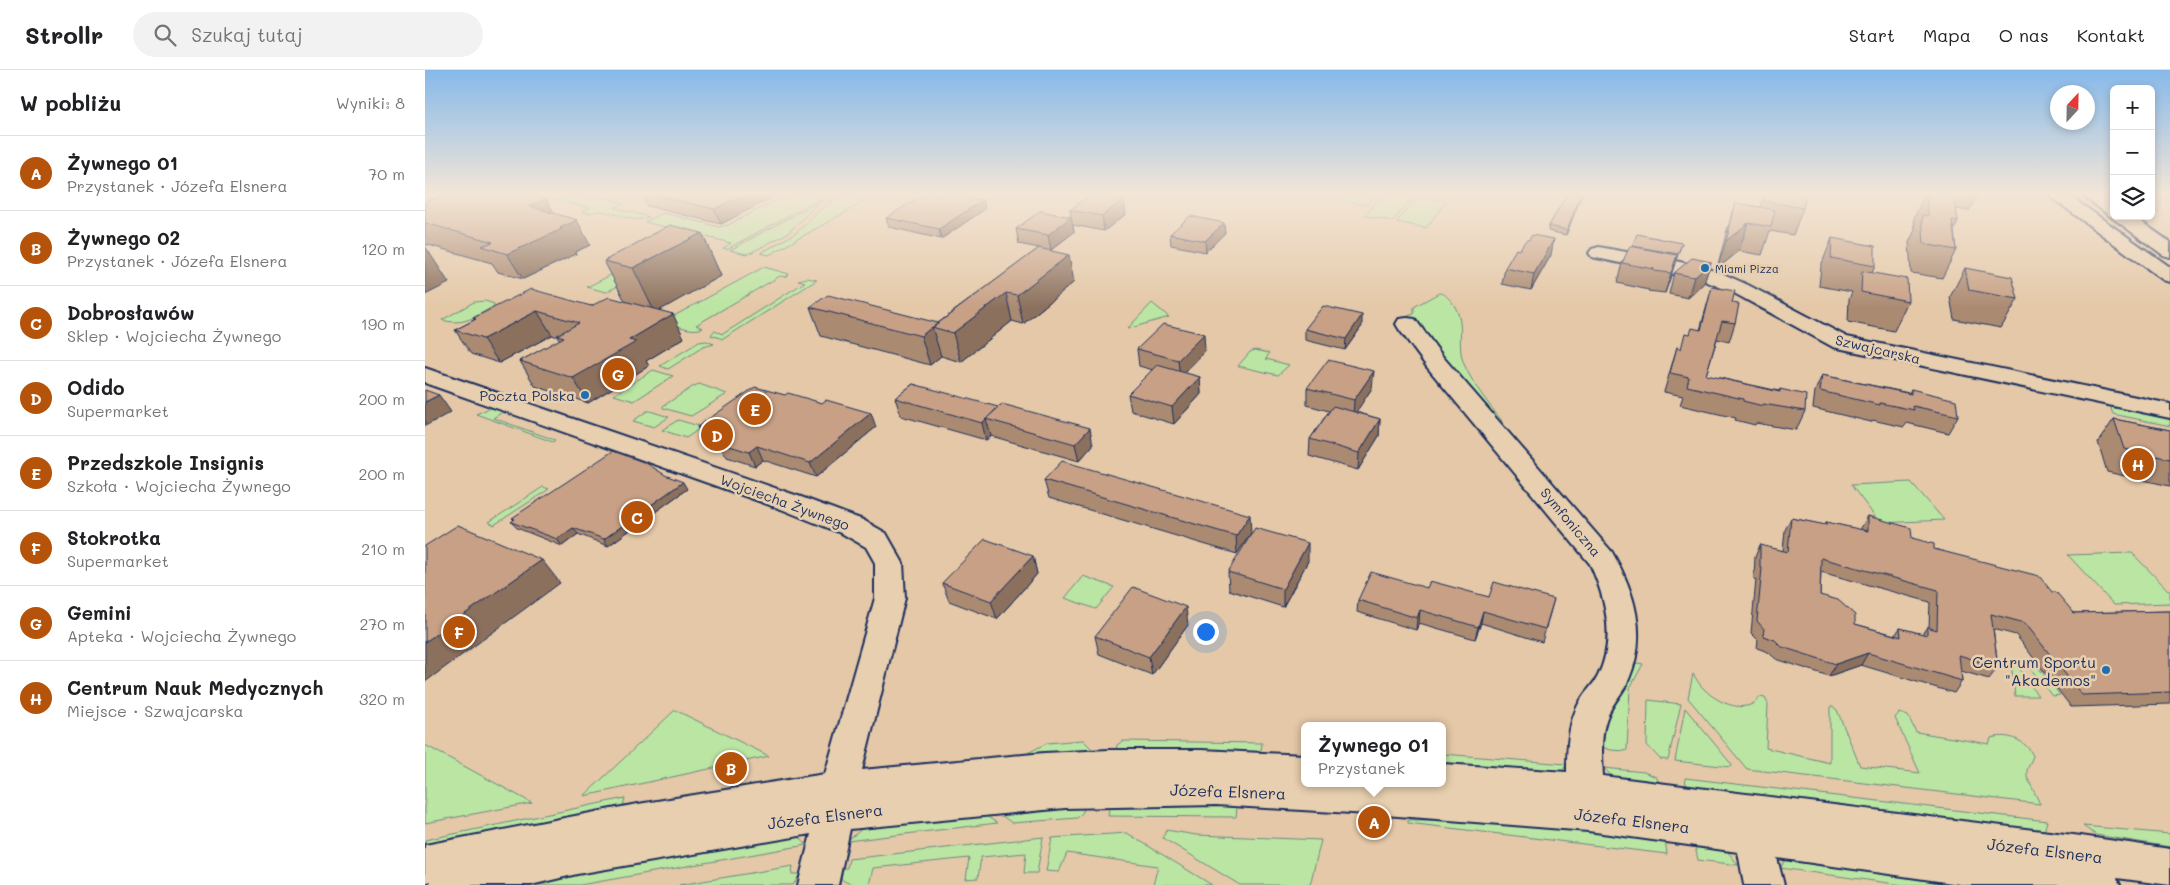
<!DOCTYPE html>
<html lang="pl">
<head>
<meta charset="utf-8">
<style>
	:root { --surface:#fff; --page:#f2f2f2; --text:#202124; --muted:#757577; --line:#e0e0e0; --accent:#b45309 }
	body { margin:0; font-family:Mali,sans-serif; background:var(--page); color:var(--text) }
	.controls { position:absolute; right:15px; top:15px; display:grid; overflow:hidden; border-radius:8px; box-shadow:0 2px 8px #0003 }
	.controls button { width:45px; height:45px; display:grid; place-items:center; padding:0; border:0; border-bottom:1px solid var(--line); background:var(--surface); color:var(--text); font:25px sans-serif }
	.compass { position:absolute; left:1625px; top:15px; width:45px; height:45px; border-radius:50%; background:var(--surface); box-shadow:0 2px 8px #0003; rotate:22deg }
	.you { position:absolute; left:780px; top:561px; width:18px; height:18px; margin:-12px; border:4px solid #fff; border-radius:50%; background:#1a73e8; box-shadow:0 0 0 8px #1a73e833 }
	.badge { display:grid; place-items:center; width:32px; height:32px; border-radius:50%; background:var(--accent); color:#fff; font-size:16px; font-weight:700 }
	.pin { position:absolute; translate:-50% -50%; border:2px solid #fff; box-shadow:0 1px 5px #0006 }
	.popup { position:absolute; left:876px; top:652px; width:145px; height:65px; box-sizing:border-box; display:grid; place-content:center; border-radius:8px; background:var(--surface); filter:drop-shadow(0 1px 4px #0005); font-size:16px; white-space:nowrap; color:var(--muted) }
	.popup b { font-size:19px; color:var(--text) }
	.popup::after { content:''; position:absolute; left:50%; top:100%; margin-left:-10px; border:10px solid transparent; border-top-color:var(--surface) }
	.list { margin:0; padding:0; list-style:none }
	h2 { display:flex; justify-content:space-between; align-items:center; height:65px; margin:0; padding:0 20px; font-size:21px }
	h2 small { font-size:16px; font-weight:400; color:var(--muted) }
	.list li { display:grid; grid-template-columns:32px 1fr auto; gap:15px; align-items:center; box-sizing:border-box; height:75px; padding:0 20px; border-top:1px solid var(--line) }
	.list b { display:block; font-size:19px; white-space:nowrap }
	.list p { margin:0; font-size:16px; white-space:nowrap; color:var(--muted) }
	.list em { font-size:16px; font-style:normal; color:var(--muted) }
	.icon { flex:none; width:28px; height:28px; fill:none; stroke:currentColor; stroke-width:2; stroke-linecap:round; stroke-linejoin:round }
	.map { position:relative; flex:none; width:1745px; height:815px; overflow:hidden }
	header { display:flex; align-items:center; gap:30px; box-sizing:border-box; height:70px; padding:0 25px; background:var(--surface); border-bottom:1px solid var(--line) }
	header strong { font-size:24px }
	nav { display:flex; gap:28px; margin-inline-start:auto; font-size:18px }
	.search { width:350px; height:45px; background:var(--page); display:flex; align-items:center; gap:12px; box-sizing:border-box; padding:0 18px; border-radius:28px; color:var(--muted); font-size:19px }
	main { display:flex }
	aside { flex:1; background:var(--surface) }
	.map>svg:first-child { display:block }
	.green { fill:#bbe5a2; stroke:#6b8a80 }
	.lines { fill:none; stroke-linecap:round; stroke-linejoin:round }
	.minor-casing { stroke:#1b2f5e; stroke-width:4 }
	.minor { fill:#e7cfaf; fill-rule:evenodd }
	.wall { fill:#ab8a72; stroke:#1b2f5e; fill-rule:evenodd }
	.shaded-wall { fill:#8b705d; stroke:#1b2f5e }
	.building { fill:#c7a085; stroke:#1b2f5e; fill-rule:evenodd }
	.poi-dot { fill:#1f6fb2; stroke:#e7cfaf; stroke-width:2 }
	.labels { text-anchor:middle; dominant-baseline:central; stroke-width:5; stroke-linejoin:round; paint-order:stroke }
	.far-poi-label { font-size:11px; fill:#1b2f5e; stroke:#e7cfaf; text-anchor:start }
	.street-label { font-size:14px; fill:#1b2f5e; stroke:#e7cfaf }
	.poi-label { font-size:14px; fill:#1b2f5e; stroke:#e7cfaf; text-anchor:end }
	.near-poi-label { font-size:16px; fill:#1b2f5e; stroke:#e7cfaf; text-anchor:end }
	.near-street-label { font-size:16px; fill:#1b2f5e; stroke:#e7cfaf }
</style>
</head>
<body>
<header>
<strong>Strollr</strong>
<div class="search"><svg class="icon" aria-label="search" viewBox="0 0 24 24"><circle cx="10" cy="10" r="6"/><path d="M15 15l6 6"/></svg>Szukaj tutaj</div>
<nav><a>Start</a><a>Mapa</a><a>O nas</a><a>Kontakt</a></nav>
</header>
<main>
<aside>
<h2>W pobliżu<small>Wyniki: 8</small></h2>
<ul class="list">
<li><span class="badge">A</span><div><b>Żywnego 01</b><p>Przystanek · Józefa Elsnera</p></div><em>70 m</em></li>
<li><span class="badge">B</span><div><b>Żywnego 02</b><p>Przystanek · Józefa Elsnera</p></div><em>120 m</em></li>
<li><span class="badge">C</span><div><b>Dobrosławów</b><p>Sklep · Wojciecha Żywnego</p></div><em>190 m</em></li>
<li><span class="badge">D</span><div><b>Odido</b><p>Supermarket</p></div><em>200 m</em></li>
<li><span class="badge">E</span><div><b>Przedszkole Insignis</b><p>Szkoła · Wojciecha Żywnego</p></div><em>200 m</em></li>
<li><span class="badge">F</span><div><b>Stokrotka</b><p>Supermarket</p></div><em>210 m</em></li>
<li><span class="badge">G</span><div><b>Gemini</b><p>Apteka · Wojciecha Żywnego</p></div><em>270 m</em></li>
<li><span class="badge">H</span><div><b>Centrum Nauk Medycznych</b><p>Miejsce · Szwajcarska</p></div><em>320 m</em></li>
</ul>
</aside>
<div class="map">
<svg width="1745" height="815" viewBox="0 0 1745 815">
	<rect width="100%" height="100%" fill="#e4c8a7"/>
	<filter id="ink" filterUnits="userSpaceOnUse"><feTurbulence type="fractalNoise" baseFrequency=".02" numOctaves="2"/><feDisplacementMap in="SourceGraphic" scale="10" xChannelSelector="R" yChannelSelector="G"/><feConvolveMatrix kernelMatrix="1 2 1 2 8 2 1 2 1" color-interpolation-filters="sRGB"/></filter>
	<g filter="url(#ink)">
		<g class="green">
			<path d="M104,124l79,4 16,5 -10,5 35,9c-15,7 -31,-4 -48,-6 -7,-1 -10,4 -19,1l8,-4 -38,-9 -24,-3z"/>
			<polygon points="371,124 403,124 302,179 298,178 306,173 220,152 239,143 294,157 303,155 358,127 364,129"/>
			<polygon points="408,124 390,136 363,163 327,182 321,184 305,180"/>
			<polygon points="920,124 951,124 942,135 914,130"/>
			<polygon points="959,124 989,125 968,151 940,146"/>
			<polygon points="418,125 442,130 344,185 336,183 371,163 399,136"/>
			<polygon points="993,126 1021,131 1001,158 972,152"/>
			<path d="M339,197l25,7 -3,3 -6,-1 -84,49 7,3c-11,4 -21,-1 -32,-4l1,-7z"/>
			<polygon points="186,205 207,209 181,222 162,217"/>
			<polygon points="382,208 392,210 298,269 286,265 289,261 298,264 380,212 373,210"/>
			<path d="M1014,223c6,0 8,4 12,8 17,21 4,42 13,63 9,21 24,39 38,57l-6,2 -88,-107 6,-2v-7z"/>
			<path d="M60,231l9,3v2c-20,11 -29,20 -52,14l32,-18z"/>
			<polygon points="727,233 744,247 702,259"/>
			<polygon points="281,271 289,274 278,277 243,299 235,296 274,272"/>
			<polygon points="830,280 844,283 841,289 864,295 853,305 813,296 825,282"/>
			<polygon points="228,300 248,306 209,331 189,325"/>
			<polygon points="274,314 302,324 266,346 238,338 238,336 269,316"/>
			<polygon points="1688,335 1745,344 1745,356 1688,344 1686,339"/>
			<polygon points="65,338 81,340 68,348 130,370 128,372 51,344"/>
			<polygon points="222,341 225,341 244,347 229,357 208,351"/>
			<polygon points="253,350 277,357 261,368 237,360"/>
			<polygon points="1486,412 1519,450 1455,453 1426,415"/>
			<polygon points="118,417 124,419 69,455 64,452"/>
			<polygon points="1707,483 1745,522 1745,533 1689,535 1643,485"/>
			<polygon points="658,506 689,517 671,539 640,528"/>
			<polygon points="1605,591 1608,591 1635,625 1627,626 1602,594"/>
			<polygon points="1586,592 1590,592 1613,626 1590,626"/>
			<polygon points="1212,593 1218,594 1205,618 1202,679 1201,681 1186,680 1174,676 1179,653 1206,597"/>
			<path d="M1268,604c4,6 7,12 12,16 13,13 42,26 55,7l5,1 3,6 -2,44 64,15v-56l2,-1 5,4 23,56 60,7 -25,-55 4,-5 9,3 8,16 73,12 2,-6c17,-5 35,2 42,18l-6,14v7l13,27 -293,-35 -59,-71z"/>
			<polygon points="1223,630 1256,634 1243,690 1235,689 1222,675"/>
			<polygon points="1260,638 1307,695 1306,697 1250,691"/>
			<polygon points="250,640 344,686 159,726"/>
			<polygon points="658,670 666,678 665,686 603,683 622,673"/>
			<polygon points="698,671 837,673 836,680 808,687 690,687 692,675"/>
			<polygon points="0,675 107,733 0,753"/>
			<path d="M1018,684l123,10c-3,9 -9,11 -18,13l-105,-7z"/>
			<path d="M1179,698l40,4 12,5 2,3 1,10c-22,-3 -40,-4 -55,-22z"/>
			<polygon points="1260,708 1622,751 1618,765 1263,725"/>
			<polygon points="686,727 721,727 812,737 811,747 683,746"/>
			<polygon points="200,728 198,736 0,787 0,770"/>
			<polygon points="659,729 658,742 652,748 587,753 565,737"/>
			<polygon points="549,738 572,753 422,771 444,753"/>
			<polygon points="983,750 1025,750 1239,762 1242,784 983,753"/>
			<polygon points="1658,756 1745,764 1745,777 1671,765"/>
			<polygon points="741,760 771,765 896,770 885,815 815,815 738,768"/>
			<polygon points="702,763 787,815 728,815 733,796 642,783 634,802 621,801 627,768"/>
			<polygon points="372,764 381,775 155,815 61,815"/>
			<path d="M618,767l-6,36h-13l2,-20 -45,4 -3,21 -12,1 3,-21 -96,10 -4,17c-14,0 -30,0 -31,-16l9,-1 2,-9z"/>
			<polygon points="1268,767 1300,778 1313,795 1273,790"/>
			<polygon points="1368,785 1630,815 1478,815 1355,798 1360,791"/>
			<polygon points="368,796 367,804 375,804 368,815 254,815"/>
		</g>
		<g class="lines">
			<defs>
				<g id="minor">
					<polygon points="1622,124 1642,124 1745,197 1745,212 1738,210"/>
					<polygon points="1655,124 1675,124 1689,133 1689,146 1708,146 1745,172 1745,187 1738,185"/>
					<polygon points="1174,177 1255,192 1294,202 1323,215 1422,267 1745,334 1745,348 1408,277 1309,223 1280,211 1167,187 1164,183 1167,179"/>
					<path d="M982,248l8,1 28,38 169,195c23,40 36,83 17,127 -5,13 -16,23 -21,36 -8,18 -6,42 -5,61l478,60 89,13v36l-53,-7 3,7h-154l-189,-27 7,27h-40l-6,-33 -150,-21 -203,-16 -169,-10 -151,3 -215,21 -12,56h-40l13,-51 -234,40 -46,11h-102l2,-4 -6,2v-38l207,-40 193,-31 50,-176v-35l-9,-16 -23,-13 -62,-25 -356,-126v-15l376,129 62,23 23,13 17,30 2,35 -43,172 182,-17 65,-3h93l103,5v28h138v-19l124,8c0,-26 1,-52 15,-74 5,-8 12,-14 16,-22 18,-37 8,-77 -8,-112l-163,-197 -28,-38 -3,-5 3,-5z"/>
				</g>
			</defs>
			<use href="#minor" class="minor-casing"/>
			<use href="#minor" class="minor"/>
		</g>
		<g class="wall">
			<polygon points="16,124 102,124 121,129 129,144 165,175 150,182 151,184 98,209 73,202 67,193 0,174 0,132 17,126"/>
			<polygon points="216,124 354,124 296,154 222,136"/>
			<polygon points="1142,124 1157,124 1141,165 1123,161 1124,156"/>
			<polygon points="1283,124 1297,124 1296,126"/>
			<polygon points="1339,124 1381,124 1378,138 1368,165 1345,161 1337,185 1314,181 1292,199 1302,160 1311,133 1335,137"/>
			<polygon points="1500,124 1553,124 1544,141 1531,139 1533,151 1529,160 1531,180 1517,208 1486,203 1484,172 1490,160 1489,148"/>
			<polygon points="558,130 560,139 516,169 464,157 461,148"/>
			<polygon points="645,140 701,144 679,161 648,155 649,162 626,180 649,212 598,254 587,251 536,292 516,286 505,295 396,266 385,237 513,253 614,178 594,174 591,159 646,147"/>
			<polygon points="277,163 296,206 234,240 259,268 221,291 224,296 163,333 110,316 95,291 135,270 133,267 127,265 74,293 46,284 30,260 49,250 48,248 166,236 200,231 179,191"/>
			<polygon points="800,163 781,182 746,175 745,164"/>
			<polygon points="1407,168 1450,196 1447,203 1483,231 1469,261 1423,252 1424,229 1427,222 1394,216 1396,196"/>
			<polygon points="1257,173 1240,223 1223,221 1224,220 1192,213 1197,193 1207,176"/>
			<polygon points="1126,185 1106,220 1077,214 1080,198"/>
			<polygon points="1286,192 1279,213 1263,228 1244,224 1249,203"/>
			<polygon points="1540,198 1593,229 1576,258 1529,249 1525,227"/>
			<polygon points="1287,217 1307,233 1310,253 1304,272 1292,269 1281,305 1354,321 1355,319 1380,341 1371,360 1331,353 1330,355 1310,350 1311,348 1255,335 1258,326 1239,322 1252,277 1256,279 1265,264 1275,260 1282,235"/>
			<polygon points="937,256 920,280 880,270 880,259"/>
			<polygon points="712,279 780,281 759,303 775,307 776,324 749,354 706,341 703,324 728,300 714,296"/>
			<polygon points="1397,305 1484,323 1486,319 1533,346 1523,363 1482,353 1479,357 1447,350 1446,352 1388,338 1390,321"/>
			<polygon points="488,314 668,375 654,391 566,366 561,370 476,346 470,328"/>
			<polygon points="882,318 947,318 931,342 955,349 954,366 933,400 884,386 885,369 904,341 882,335"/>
			<polygon points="1689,349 1745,360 1745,416 1682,402 1673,372"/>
			<polygon points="272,357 451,357 391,407 338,390 330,396 302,387 296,377 280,371"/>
			<polygon points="619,410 826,463 812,484 624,428"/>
			<polygon points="262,419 183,476 153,464 137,476 92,458 86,452 89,450 87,448"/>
			<path d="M1443,446l66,33 118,43 22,21 96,-2v93l-99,3 -55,-72 -23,-6 5,38 -9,12 -28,-8 1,10 -8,12 -93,-28 -32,11 -53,-17 -8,-7 -11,-4 1,-8 -7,-7 5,-53 -2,-1 1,-22 5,-12 23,6 2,-21 6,-12 33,7 2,-3 35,8v-2zM1396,502l109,30 -1,25h-2l-5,7 -22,-6 -5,7 -40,-11 -35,-29z"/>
			<polygon points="608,486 612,504 572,549 524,531 517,513"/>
			<polygon points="883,491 858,537 804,520 803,502"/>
			<polygon points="1002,518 1064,527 1129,529 1117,572 1056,553 1050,569 994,553 991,560 932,542 933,530"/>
			<polygon points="763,555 727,605 674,584 670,566"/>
		</g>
		<g class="shaded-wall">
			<polygon points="320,124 354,124 296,154 289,139"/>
			<polygon points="1156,124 1157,124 1141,165 1142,160"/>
			<polygon points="121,129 135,153 104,136"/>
			<polygon points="699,129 701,144 679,161 677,146"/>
			<polygon points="558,130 560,139 516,169 514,159"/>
			<polygon points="646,147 649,162 626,180 623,165"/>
			<polygon points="152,150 165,175 150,182 151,184 98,209 82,184"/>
			<polygon points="799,153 800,163 781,182 780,171"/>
			<polygon points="1323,153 1314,181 1292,199 1301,171"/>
			<polygon points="277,163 296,206 230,243 208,198"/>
			<polygon points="1129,169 1126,185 1106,220 1109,204"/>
			<polygon points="0,176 24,213 0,225"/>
			<polygon points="644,185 649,212 598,254 592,225"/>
			<polygon points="1252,185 1246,206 1240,223 1246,203"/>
			<polygon points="1286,192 1279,213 1263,228 1269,207"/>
			<polygon points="581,223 587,251 536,292 528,263"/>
			<polygon points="112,241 127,265 74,293 58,269"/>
			<polygon points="248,244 259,268 221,291 224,296 163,333 148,308 204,270"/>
			<polygon points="937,245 937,256 920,280 921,269"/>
			<polygon points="507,257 516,286 505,295 496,266"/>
			<polygon points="779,264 780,281 755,307 753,290"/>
			<polygon points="949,301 947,318 928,347 929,330"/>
			<polygon points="775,307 776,324 749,354 747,337"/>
			<polygon points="14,325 26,342 0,356 0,332"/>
			<polygon points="446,343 451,357 391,407 385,393"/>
			<polygon points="561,349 566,366 561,370 557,353"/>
			<polygon points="955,349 954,366 933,400 934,383"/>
			<polygon points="665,358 668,375 654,391 650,374"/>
			<polygon points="332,376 338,390 330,396 324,382"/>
			<polygon points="258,412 262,419 183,476 179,469"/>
			<polygon points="825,445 826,463 812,484 811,466"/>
			<polygon points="148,458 153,464 137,476 132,469"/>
			<polygon points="883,473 883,491 858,537 858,519"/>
			<polygon points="608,486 612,504 572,549 566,531"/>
			<polygon points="117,490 135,513 0,612 0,572"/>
			<polygon points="761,537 763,555 727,605 724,587"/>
			<polygon points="995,540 994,553 991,560 992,548"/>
			<polygon points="1058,541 1056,553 1050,569 1053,557"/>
			<polygon points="1443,583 1436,595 1404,606 1411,594"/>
		</g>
		<g class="building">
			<polygon points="21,124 102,124 121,129 104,136 152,150 135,158 137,159 82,184 57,176 68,172 0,153 0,132"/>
			<polygon points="225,124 320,124 289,139"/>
			<polygon points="500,124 528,124 558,130 514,159 461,148"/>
			<polygon points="666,124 671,124 699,129 677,146 645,140"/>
			<polygon points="1142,124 1156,124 1142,160 1124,156"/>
			<polygon points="1340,124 1381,124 1378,138 1339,131"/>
			<polygon points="1501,124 1516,124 1529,126 1533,151 1527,150 1531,180 1499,174 1497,145 1503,146"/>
			<polygon points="1311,133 1350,140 1346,157 1323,153 1301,171"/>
			<polygon points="615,141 646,147 623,165 591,159"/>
			<polygon points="765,146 799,153 780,171 745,164"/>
			<polygon points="245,155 277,163 208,198 179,191"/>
			<polygon points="1212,164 1257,173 1253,184 1207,176"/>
			<polygon points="1107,165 1129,169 1109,204 1080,198 1091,179 1094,180 1101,170 1104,170"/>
			<polygon points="1407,168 1450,176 1450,196 1406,188"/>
			<polygon points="1205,176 1252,185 1246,203 1229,201 1229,199 1197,193"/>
			<polygon points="614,178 644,185 592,225 581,223 528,263 507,257 496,266 385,237 403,225 513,253 508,257"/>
			<polygon points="1267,188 1286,192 1269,207 1249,203"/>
			<polygon points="1540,198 1587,207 1593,229 1544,220"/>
			<polygon points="1437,201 1482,209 1483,231 1436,222"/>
			<polygon points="1287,217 1310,221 1307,233 1314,234 1310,253 1297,251 1281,305 1355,322 1355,319 1381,325 1380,341 1338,334 1338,336 1318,331 1318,329 1262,316 1264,307 1245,303 1252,277 1256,279 1260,263 1265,264 1267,258 1276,260"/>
			<polygon points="106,219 166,236 184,227 248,244 204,270 211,272 148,308 95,291 139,267 132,265 154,253 112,241 58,269 30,260 51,249 48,248"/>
			<polygon points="898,236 937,245 921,269 880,259"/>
			<polygon points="738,254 779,264 753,290 712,279"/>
			<polygon points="903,290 949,301 929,330 882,318"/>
			<polygon points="732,295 775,307 747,337 703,324"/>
			<polygon points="1397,305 1486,324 1486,319 1531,330 1533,346 1488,336 1489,340 1455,333 1455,335 1395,321"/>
			<polygon points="488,314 573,337 557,353 470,328"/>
			<polygon points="330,317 360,325 363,323 397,333 401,330 446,343 385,393 332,376 324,382 295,373 303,367 272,357"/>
			<polygon points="0,320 14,325 0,332"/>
			<polygon points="577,334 665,358 650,374 561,349"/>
			<polygon points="908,336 955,349 934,383 885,369"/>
			<polygon points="1689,349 1745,360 1745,389 1699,379"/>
			<polygon points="188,381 221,393 240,405 258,412 179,469 148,458 132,469 86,452 90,449 87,448"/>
			<polygon points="637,391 825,445 811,466 619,410"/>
			<path d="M1443,446l43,12 1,10 22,6v5l105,27 13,16h4l18,21 96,-2v81l-88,3 -57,-72 -34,-9 7,53 -39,-12 3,26 -94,-28 -32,11 -54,-17 -7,-7 -12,-4 1,-7 -7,-8 5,-53 -2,-1v-22l28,7 3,-34 35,7v-3l42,9zM1396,488l117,32 -1,40 -10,-3v8l-27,-7 1,9 -46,-13v-9l-17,-15 -18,-5z"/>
			<polygon points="33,455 117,490 0,572 0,476"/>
			<polygon points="830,458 883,473 858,519 803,502"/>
			<polygon points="560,469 608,486 566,531 517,513"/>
			<polygon points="946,502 1002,518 1005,511 1064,527 1069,512 1129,529 1120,559 1058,541 1053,557 995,540 992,548 933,530"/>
			<polygon points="708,517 761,537 724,587 670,566"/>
		</g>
	</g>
	<linearGradient id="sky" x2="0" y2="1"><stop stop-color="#86b9ea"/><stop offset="0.52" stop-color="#f3e6d7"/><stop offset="1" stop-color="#f3e6d7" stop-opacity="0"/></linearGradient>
	<rect width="1745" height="238" fill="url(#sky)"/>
	<g class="poi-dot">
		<circle cx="1280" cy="198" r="5"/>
		<circle cx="160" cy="325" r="5"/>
		<circle cx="1681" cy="600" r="5"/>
	</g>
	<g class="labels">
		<g class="far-poi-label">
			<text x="1290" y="198">Miami Pizza</text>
		</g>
		<g class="street-label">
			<text transform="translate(1453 279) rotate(13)">Szwajcarska</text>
			<text transform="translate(360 432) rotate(20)">Wojciecha Żywnego</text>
			<text transform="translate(1146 452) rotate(50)">Symfoniczna</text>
		</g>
		<g class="poi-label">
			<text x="150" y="325">Poczta Polska</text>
		</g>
		<g class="near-poi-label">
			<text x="1671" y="591">Centrum Sportu<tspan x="1671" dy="18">"Akademos"</tspan></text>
		</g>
		<g class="near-street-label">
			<text transform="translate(803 721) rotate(2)">Józefa Elsnera</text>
			<text transform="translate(400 746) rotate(-7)">Józefa Elsnera</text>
			<text transform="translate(1207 750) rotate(7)">Józefa Elsnera</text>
			<text transform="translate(1620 780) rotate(7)">Józefa Elsnera</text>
		</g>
	</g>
</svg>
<div class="controls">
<button>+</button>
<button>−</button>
<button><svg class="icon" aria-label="layers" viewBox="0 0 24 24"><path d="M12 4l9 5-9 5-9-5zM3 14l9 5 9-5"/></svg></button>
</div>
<svg class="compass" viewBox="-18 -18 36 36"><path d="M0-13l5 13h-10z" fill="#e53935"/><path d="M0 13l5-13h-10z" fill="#757577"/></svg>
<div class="you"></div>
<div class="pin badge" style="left:949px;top:752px">A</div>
<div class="popup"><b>Żywnego 01</b>Przystanek</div>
<div class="pin badge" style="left:306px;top:698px">B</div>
<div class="pin badge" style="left:212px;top:447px">C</div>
<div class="pin badge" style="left:292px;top:365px">D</div>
<div class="pin badge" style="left:330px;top:339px">E</div>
<div class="pin badge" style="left:34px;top:562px">F</div>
<div class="pin badge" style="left:193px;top:304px">G</div>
<div class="pin badge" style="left:1713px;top:394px">H</div>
</div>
</main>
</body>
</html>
